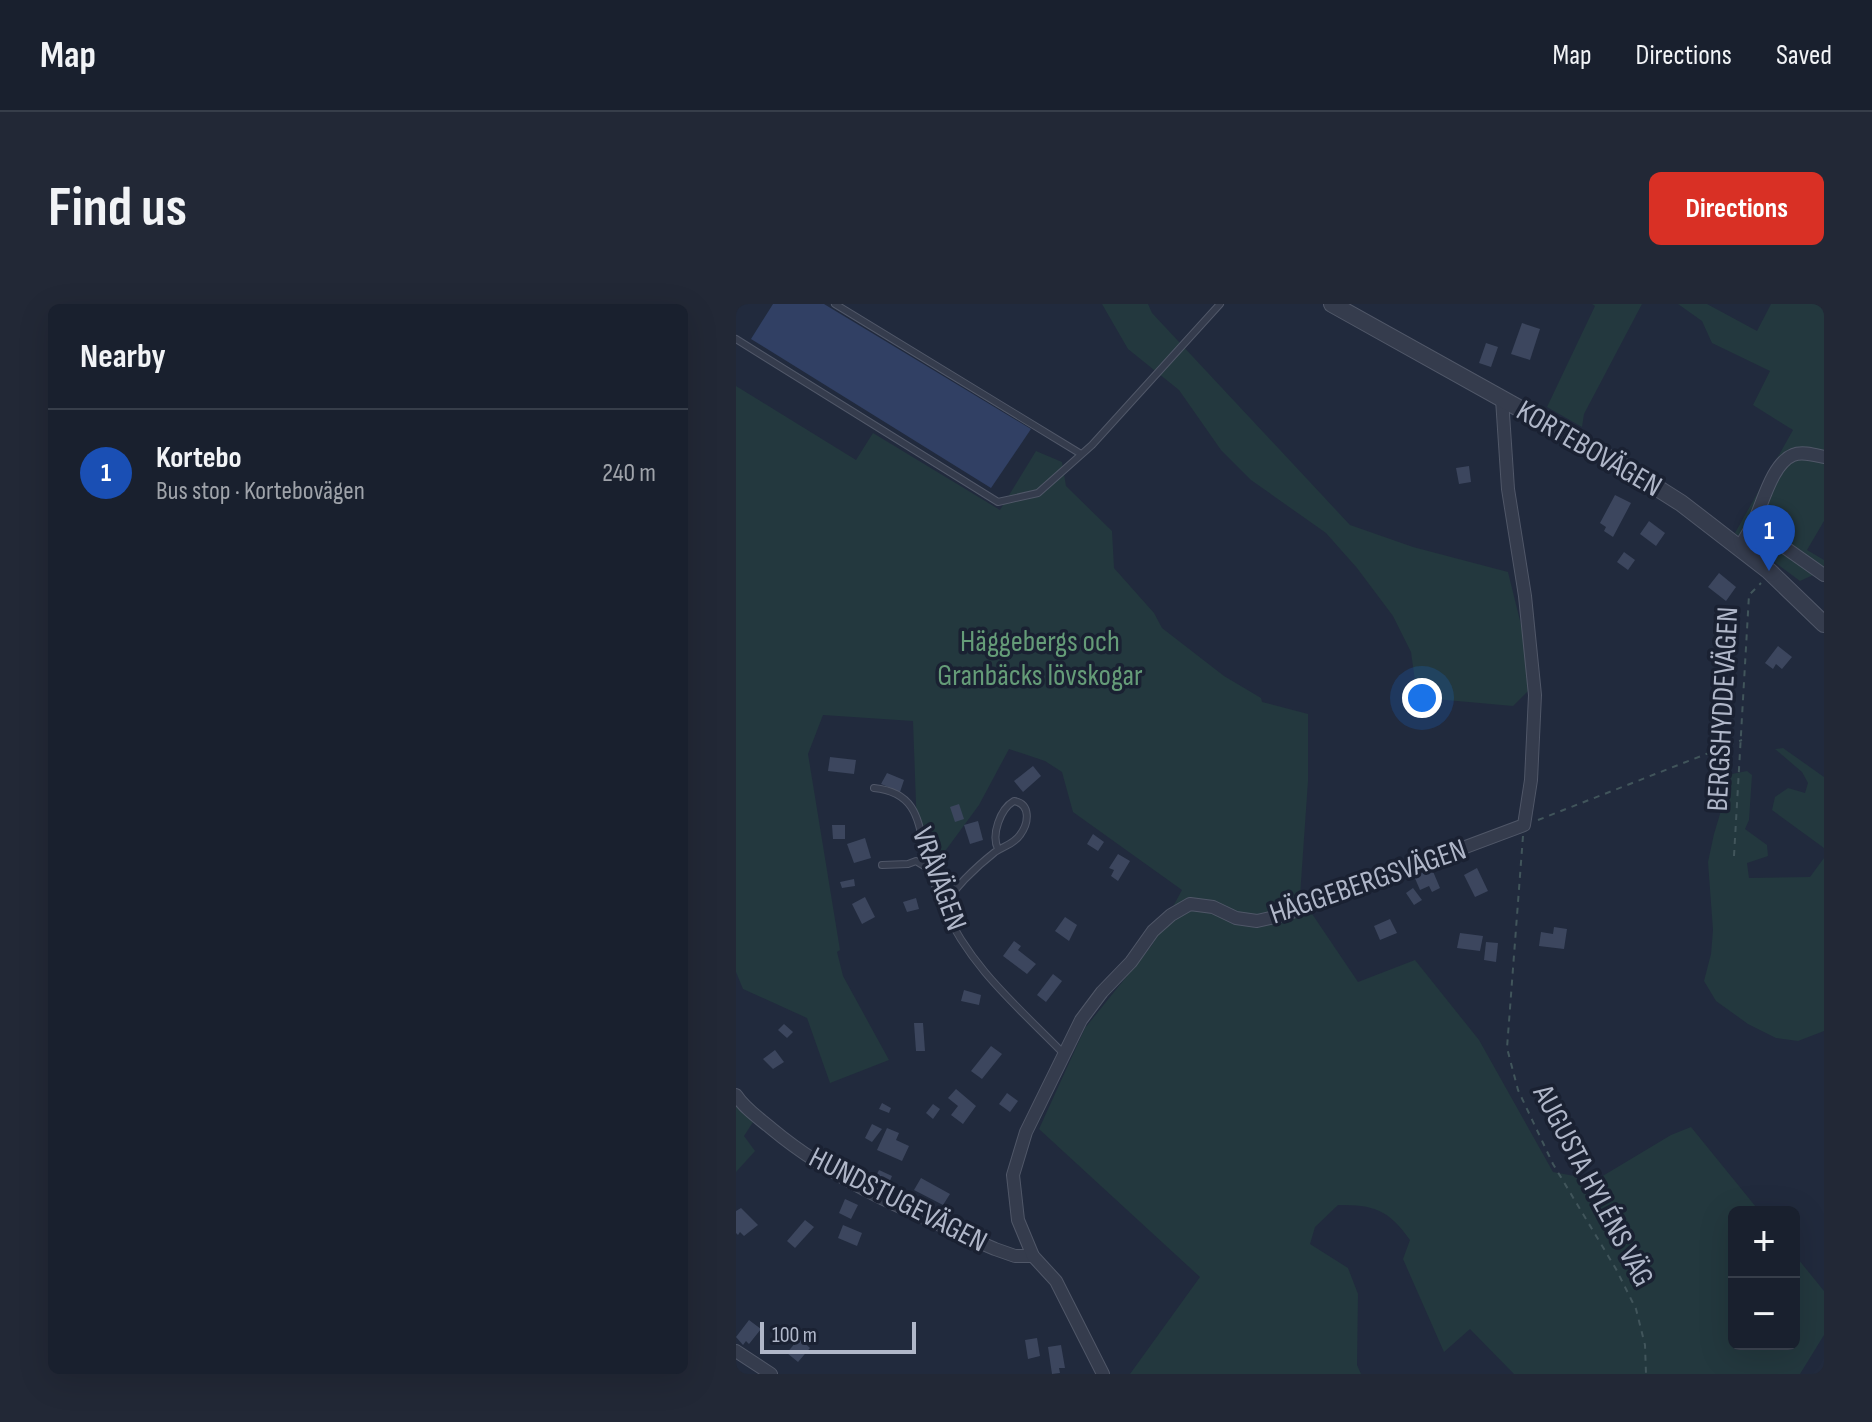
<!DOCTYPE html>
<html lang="en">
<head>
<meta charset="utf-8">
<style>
	:root { --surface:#19202e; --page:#222836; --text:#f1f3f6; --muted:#9fa3aa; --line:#373e4a; --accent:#d93025 }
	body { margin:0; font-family:"Sofia Sans Condensed",sans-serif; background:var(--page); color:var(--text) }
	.controls { position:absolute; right:24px; bottom:24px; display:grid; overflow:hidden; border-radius:12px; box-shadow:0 8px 32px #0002 }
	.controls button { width:72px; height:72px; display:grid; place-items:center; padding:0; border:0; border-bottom:2px solid var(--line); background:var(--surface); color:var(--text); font:40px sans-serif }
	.scale { position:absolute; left:24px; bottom:20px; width:156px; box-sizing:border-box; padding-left:8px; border:4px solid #b0b7c9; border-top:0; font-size:22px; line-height:28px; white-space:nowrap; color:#b0b7c9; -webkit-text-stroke:6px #1a2132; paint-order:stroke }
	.you { position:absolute; left:686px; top:394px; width:28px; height:28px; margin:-20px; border:6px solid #fff; border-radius:50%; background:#1a73e8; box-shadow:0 0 0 12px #1a73e833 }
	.badge { display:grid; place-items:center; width:52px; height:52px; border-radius:50%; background:var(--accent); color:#fff; font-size:26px; font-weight:700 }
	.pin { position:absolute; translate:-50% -66px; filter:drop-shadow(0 2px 4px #0008) }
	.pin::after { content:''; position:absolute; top:42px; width:28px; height:24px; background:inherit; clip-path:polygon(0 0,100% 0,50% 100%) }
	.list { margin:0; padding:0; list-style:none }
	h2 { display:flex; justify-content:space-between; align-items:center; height:104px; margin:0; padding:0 32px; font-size:34px }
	h2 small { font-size:26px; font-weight:400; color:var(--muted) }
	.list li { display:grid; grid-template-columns:52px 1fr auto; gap:24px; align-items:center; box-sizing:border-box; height:128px; padding:0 32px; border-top:2px solid var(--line) }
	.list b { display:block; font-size:30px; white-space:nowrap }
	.list p { margin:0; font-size:26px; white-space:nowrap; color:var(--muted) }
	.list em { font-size:26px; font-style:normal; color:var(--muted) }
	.map { position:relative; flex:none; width:1088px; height:1070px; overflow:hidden; border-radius:12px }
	header { display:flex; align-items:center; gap:48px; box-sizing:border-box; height:112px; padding:0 40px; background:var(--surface); border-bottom:2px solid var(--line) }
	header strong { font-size:38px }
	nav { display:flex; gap:44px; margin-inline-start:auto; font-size:28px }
	.intro { display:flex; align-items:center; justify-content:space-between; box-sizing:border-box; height:192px; padding:0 48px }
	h1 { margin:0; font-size:56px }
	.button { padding:20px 36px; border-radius:12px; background:var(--accent); color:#fff; font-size:28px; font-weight:700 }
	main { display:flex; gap:48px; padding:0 48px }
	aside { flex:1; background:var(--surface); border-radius:12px; box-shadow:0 8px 32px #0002 }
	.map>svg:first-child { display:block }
	.green { fill:#23383e }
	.water { fill:#314064 }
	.building { fill:#3c465e }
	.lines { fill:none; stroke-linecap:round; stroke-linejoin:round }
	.service-casing { stroke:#505768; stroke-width:8 }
	.minor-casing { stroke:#505768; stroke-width:14 }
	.tertiary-casing { stroke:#505768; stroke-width:18 }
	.path { stroke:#41555b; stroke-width:2; stroke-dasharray:6 6; stroke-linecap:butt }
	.service { stroke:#353c4d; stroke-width:6 }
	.minor { stroke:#353c4d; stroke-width:12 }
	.tertiary { stroke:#353c4d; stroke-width:16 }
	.labels { text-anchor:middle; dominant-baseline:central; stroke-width:7; stroke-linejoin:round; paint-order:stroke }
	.street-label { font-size:30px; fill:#b0b7c9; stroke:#1a2132 }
	.park-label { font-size:30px; fill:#659c78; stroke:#1a2132 }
</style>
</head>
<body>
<header>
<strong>Map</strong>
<nav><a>Map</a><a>Directions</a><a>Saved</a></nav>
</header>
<div class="intro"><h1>Find us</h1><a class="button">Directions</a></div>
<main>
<aside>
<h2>Nearby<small></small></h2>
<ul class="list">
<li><span class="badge" style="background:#1a4fb4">1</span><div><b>Kortebo</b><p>Bus stop · Kortebovägen</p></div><em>240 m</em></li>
</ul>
</aside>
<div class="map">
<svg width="1088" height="1070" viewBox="0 0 1088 1070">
	<rect width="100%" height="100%" fill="#212a3d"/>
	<g class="green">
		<polygon points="366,0 412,0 416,9 614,221 677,243 772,268 787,329 792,387 777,402 699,395 680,384 675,348 657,312 621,264 590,229 515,176 485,146 443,86 392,45"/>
		<polygon points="856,0 906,0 848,110 846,123 811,103 859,2"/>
		<polygon points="942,0 971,0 1021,27 1035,0 1088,0 1088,217 1071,246 1088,256 1088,266 1064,277 999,229 1057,126 1017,101 1034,67 976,39 966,17"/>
		<path d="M0,82l120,74 17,-27 127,77 36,-59 26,11 4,24 46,45 2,37 40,45 8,15 62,48 37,22 1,4 46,12v67l-8,115 58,86 57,-22 64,80 74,132 43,8 75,-45 20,-8 69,85h-26v132h60v-90l30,37v44l-24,39h-286l-44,-45 -26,23 -41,-93 7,-19c-22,-31 -36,-35 -72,-35l-23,22 -5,17 38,24 10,26 -1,71 4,9h-231l70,-97 -161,-148 46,-101 67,-83 30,-55 -109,-78 -11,-40 -17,-11 -36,-12 -30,56 -39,53 -23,-27 -4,-110 -90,-6 -15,39 32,196 -3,2 6,24 46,84 -59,23 -23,-65 -64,-29 -7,-17z"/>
		<polygon points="1047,444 1088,473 1088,544 1036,506 1039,493 1052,484 1069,489 1072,479 1066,468 1039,445"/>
		<polygon points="1011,467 1016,471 1013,516 1009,525 1031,541 1032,552 1011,559 1013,574 1074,573 1088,554 1088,727 1062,737 1040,734 1012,720 980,697 968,677 975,650 977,626 972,558 978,530 996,470"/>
		<polygon points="0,797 17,818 8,832 19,847 0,868"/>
	</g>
	<polygon class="water" points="37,0 88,0 295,125 255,184 15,35"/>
	<g class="building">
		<polygon points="786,19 804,25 794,56 775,50"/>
		<polygon points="750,39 762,43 755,63 743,59"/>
		<polygon points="733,162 735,178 723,180 720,164"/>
		<polygon points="879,191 895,199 877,233 868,227 870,223 864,219"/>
		<polygon points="913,217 929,229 920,242 904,230"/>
		<polygon points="888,248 899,256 892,266 881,258"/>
		<polygon points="983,269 1000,283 990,297 972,283"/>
		<polygon points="1042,342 1056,353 1046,365 1040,360 1037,365 1029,359"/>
		<polygon points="94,453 120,456 118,470 92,467"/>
		<polygon points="297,462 305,472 287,488 278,477"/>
		<polygon points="151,469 168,476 164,488 145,480"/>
		<polygon points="223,500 228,515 219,518 214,503"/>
		<polygon points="242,517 247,536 234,540 228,521"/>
		<polygon points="96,521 109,521 109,535 97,535"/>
		<polygon points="357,530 368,538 362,547 351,540"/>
		<polygon points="129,534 135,554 118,559 111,540"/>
		<polygon points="382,550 394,557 382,577 375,572 378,566 373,564"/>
		<polygon points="741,564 752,587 739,593 728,571"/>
		<polygon points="696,565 704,584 696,588 693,582 684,586 678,572"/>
		<polygon points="118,575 119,582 106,584 104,578"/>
		<polygon points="677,584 686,596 678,601 670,589"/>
		<polygon points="129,593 139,613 126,620 116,600"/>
		<polygon points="180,594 183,605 171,608 167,598"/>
		<polygon points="329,613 341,621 333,637 319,627"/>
		<polygon points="654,615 661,629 644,636 638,622"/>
		<polygon points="818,623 831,625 828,645 803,642 805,628 817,630"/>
		<polygon points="724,629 747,632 744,647 721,644"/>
		<polygon points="278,637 285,642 282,646 300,660 291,670 267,652"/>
		<polygon points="750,638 762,639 760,658 748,656"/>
		<polygon points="317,670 326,677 310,698 301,691"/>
		<polygon points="228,686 245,691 243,701 225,697"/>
		<polygon points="178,719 187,719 189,747 180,747"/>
		<polygon points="48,720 57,728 51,734 42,726"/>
		<polygon points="255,742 266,750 246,775 235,767"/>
		<polygon points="39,746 48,758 37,765 27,755"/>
		<polygon points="220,785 240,802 227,820 215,811 222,802 212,794"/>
		<polygon points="271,789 282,797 274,808 263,800"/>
		<polygon points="146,799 155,804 153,809 143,805"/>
		<polygon points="197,800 204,805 197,815 190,809"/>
		<polygon points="136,820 146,825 136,838 129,834"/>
		<polygon points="151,824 163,829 160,836 173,842 166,857 141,846"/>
		<polygon points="143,866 156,872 152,881 139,874"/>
		<polygon points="185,874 214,890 207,901 178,886"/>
		<polygon points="109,895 122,901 115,915 103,909"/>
		<polygon points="5,904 22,921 8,932 4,928 2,931 0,929 0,907"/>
		<polygon points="69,916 78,923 59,944 51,937"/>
		<polygon points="107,921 126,929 121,942 102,934"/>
		<polygon points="13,1016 25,1025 13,1040 10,1037 7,1041 0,1033"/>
		<polygon points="63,1034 74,1044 62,1058 51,1049"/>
		<polygon points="301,1034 304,1052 292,1055 289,1036"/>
		<polygon points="325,1041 329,1064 323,1064 324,1069 316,1070 312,1043"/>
	</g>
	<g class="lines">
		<defs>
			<g id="service">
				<polyline points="99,0 345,150"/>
				<polyline points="0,35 262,198 302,189 356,141 484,0"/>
				<path d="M138,484c48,5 44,40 54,77 4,13 10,28 15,41 27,61 74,100 120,147"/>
				<polyline points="146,561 172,560 180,557 193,565"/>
				<path d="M207,602c14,-21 33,-39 52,-54 9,-6 19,-8 25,-17 9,-12 11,-31 -6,-34 -14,8 -23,34 -16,48"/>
			</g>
			<g id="minor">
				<polyline points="1017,221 1088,271"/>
				<path d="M1003,244c4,-7 9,-14 13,-22 10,-19 19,-62 41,-71 9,-4 22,0 31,2"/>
				<path d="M0,791c9,14 23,23 36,34 66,55 145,86 223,120l20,7h18"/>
				<polyline points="0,1047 35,1070"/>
				<polyline points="367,1070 320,977 297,952 282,916 277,871 290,828 345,716 366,688 395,658 417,627 435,611 454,600 477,603 500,614 521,617 548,611 788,521 795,476 799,391 789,292 772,185 766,95"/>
			</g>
			<polyline id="tertiary" points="596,0 885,161 945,199 1033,267 1088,320"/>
		</defs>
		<use href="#service" class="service-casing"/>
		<use href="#minor" class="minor-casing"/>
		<use href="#tertiary" class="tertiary-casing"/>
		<g class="path">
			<polyline points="802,516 1006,436"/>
			<polyline points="787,532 771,744 782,786 817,860 880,965 900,1005 909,1041 910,1070"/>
			<polyline points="998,552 1013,291 1025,279"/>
		</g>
		<use href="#service" class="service"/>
		<use href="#minor" class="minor"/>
		<use href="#tertiary" class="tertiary"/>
	</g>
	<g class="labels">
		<g class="street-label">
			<text transform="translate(853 145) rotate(30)">KORTEBOVÄGEN</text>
			<text transform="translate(987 405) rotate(-87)">BERGSHYDDEVÄGEN</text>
			<text transform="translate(203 575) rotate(70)">VRÅVÄGEN</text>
			<text transform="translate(632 578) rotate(-19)">HÄGGEBERGSVÄGEN</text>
			<text transform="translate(857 882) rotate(62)">AUGUSTA HYLÉNS VÄG</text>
			<text transform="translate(162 896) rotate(27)">HUNDSTUGEVÄGEN</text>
		</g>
		<g class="park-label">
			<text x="304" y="338">Häggebergs och<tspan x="304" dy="34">Granbäcks lövskogar</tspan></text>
		</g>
	</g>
</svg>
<div class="controls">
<button>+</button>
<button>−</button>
</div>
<div class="scale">100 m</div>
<div class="you"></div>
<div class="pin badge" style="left:1033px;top:267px;background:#1a4fb4">1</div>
</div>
</main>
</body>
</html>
